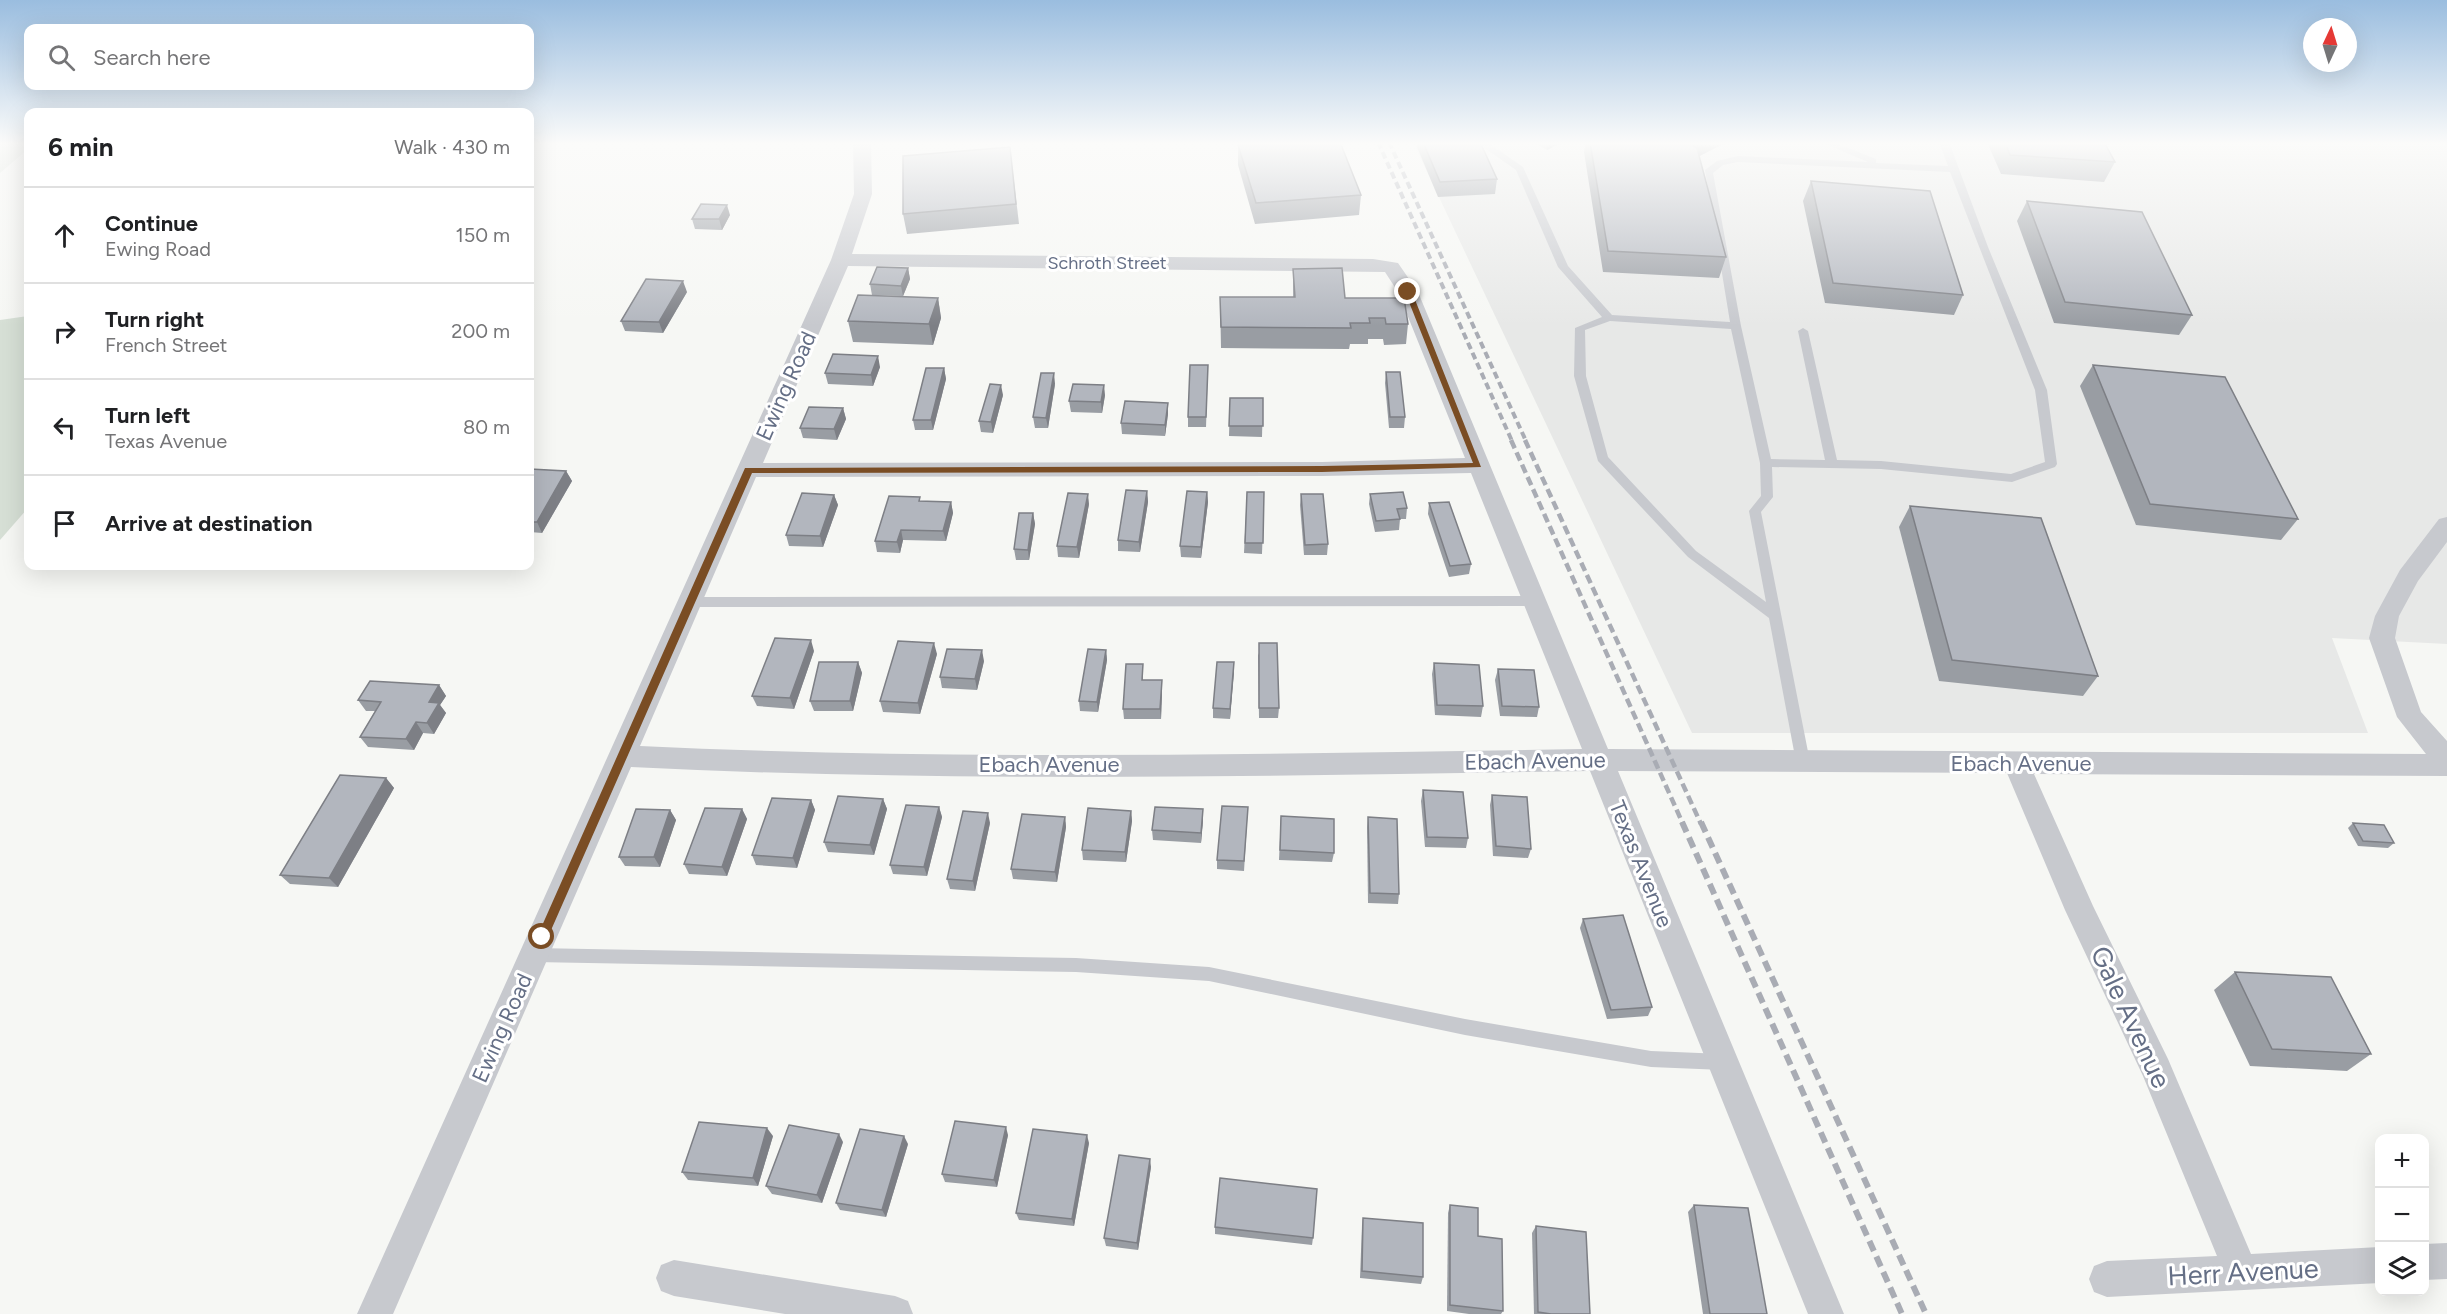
<!DOCTYPE html>
<html lang="en">
<head>
<meta charset="utf-8">
<style>
	:root { --surface:#fff; --page:#f6f6f6; --text:#202124; --muted:#757577; --line:#e0e0e0 }
	body { margin:0; font-family:Figtree,sans-serif; background:var(--page); color:var(--text) }
	.controls { position:absolute; right:18px; bottom:18px; display:grid; overflow:hidden; border-radius:12px; box-shadow:0 6px 24px #0002 }
	.controls button { width:54px; height:54px; display:grid; place-items:center; padding:0; border:0; border-bottom:2px solid var(--line); background:var(--surface); color:var(--text); font:30px sans-serif }
	.compass { position:absolute; left:2303px; top:18px; width:54px; height:54px; border-radius:50%; background:var(--surface); box-shadow:0 6px 24px #0002; rotate:4deg }
	.stop { position:absolute; width:18px; height:18px; margin:-14px; border:4px solid #7a4d24; border-radius:50%; background:#fff }
	.stop.end { background:#7a4d24; border-color:#fff; box-shadow:0 2px 6px #0008 }
	.list { margin:0; padding:0; list-style:none }
	h2 { display:flex; justify-content:space-between; align-items:center; height:78px; margin:0; padding:0 24px; font-size:26px }
	h2 small { font-size:20px; font-weight:400; color:var(--muted) }
	.list li { display:grid; grid-template-columns:39px 1fr auto; gap:18px; align-items:center; box-sizing:border-box; height:96px; padding:0 24px; border-top:2px solid var(--line) }
	.list b { display:block; font-size:22px; white-space:nowrap }
	.list p { margin:0; font-size:20px; white-space:nowrap; color:var(--muted) }
	.list em { font-size:20px; font-style:normal; color:var(--muted) }
	.icon { flex:none; width:33px; height:33px; fill:none; stroke:currentColor; stroke-width:2; stroke-linecap:round; stroke-linejoin:round }
	.map { position:relative; flex:none; width:2447px; height:1314px; overflow:hidden }
	.search { position:absolute; background:var(--surface); box-shadow:0 6px 24px #0002; left:24px; top:24px; width:510px; height:66px; display:flex; align-items:center; gap:15px; box-sizing:border-box; padding:0 21px; border-radius:12px; color:var(--muted); font-size:22px }
	.panel { position:absolute; background:var(--surface); box-shadow:0 6px 24px #0002; left:24px; top:108px; width:510px; height:462px; border-radius:12px }
	.map>svg:first-child { display:block }
	.built { fill:#e7e8e7 }
	.green { fill:#d6dfd5 }
	.lines { fill:none; stroke-linecap:round; stroke-linejoin:round }
	.service { fill:#c7c9ce; fill-rule:evenodd }
	.minor { fill:#c7c9ce; fill-rule:evenodd }
	.rail-far2 { stroke:#a9acb4; stroke-width:4; stroke-dasharray:7 4; stroke-linecap:butt }
	.rail-far1 { stroke:#a9acb4; stroke-width:4.5; stroke-dasharray:9 4.5; stroke-linecap:butt }
	.rail { stroke:#a9acb4; stroke-width:6; stroke-dasharray:11 6; stroke-linecap:butt }
	.wall { fill:#999da3 }
	.shaded-wall { fill:#7d7f85 }
	.building { fill:#b2b6be; stroke:#7d7f85; stroke-width:1.5 }
	.route { fill:#7a4d24 }
	.labels { text-anchor:middle; dominant-baseline:central; stroke-width:6; stroke-linejoin:round; paint-order:stroke }
	.far-street-label { font-size:18px; fill:#656f86; stroke:#fff }
	.street-label { font-size:22px; fill:#656f86; stroke:#fff }
	.near-street-label { font-size:27px; fill:#656f86; stroke:#fff }
</style>
</head>
<body>
<div class="map">
<svg width="2447" height="1314" viewBox="0 0 2447 1314">
	<rect width="100%" height="100%" fill="#f6f7f4"/>
	<polygon class="built" points="1413,142 2447,142 2447,644 2332,638 2368,733 1692,733"/>
	<g class="green">
		<polygon points="0,142 28,142 28,149 0,173"/>
		<polygon points="28,316 28,508 0,540 0,320"/>
	</g>
	<g class="lines">
		<g class="service">
			<path d="M1476,142h11l36,25 45,99 44,49 118,7 -25,-152 12,-9 21,-5 130,6 -47,-20h12l43,17v4l72,3 -9,-24h10l39,105 59,143 10,74 -2,3 -43,15 -131,-13 -109,-2 1,30 -12,15 49,250 -2,4 -5,2 -5,-2 -2,-4 -27,-144 -81,-61 -90,-96 -24,-85 1,-48 27,-11 -44,-50 -42,-97zM1738,162l212,10 85,218 10,72 -34,12 -130,-13 -44,-1 -29,-129 -5,-3 -5,3 27,129 -54,-1 -30,-133 -28,-153 10,-8zM1610,321l121,8 29,134 1,33 -12,15 17,91 -70,-51 -88,-94 -22,-81 -1,-46z"/>
			<polygon points="1533,596 1540,601 1533,606 691,607 684,602 691,597"/>
			<polygon points="534,948 1076,958 1209,967 1465,1019 1651,1051 1723,1054 1729,1056 1731,1062 1729,1068 1723,1070 1651,1067 1465,1035 1209,981 1076,972 534,962 528,960 526,955 528,950"/>
		</g>
		<g class="minor">
			<path d="M853,142h18l1,52 -20,60 521,5 25,4 20,29 190,457 818,5 -29,-37 -28,-79 6,-22 25,-46 39,-51 8,-2v25l-29,39 -19,35 -4,22 26,74 26,29v35l-413,-2 59,132 75,153 83,195 129,-7v36l-273,14 -13,-5 -5,-13 5,-13 13,-5 110,-5 -74,-180 -78,-166 -58,-137 -389,-2 226,543h-36l-218,-543c-319,5 -640,12 -959,-4l-238,547h-36l474,-1054 23,-66zM848,266l537,6 13,20 67,166 -143,4 -559,1zM1471,473l111,276c-314,5 -629,12 -942,-3l116,-269 566,-1z"/>
			<polygon points="2447,1243 2447,1279 2424,1280 2424,1244"/>
			<polygon points="674,1260 895,1296 908,1301 913,1314 785,1314 674,1296 661,1291 656,1278 661,1265"/>
		</g>
		<g class="rail-far2">
			<polyline points="1378,142 1512,441"/>
			<polyline points="1389,142 1526,441"/>
		</g>
		<g class="rail-far1">
			<polyline points="1511,440 1683,824"/>
			<polyline points="1525,440 1701,824"/>
		</g>
		<g class="rail">
			<polyline points="1682,822 1902,1314"/>
			<polyline points="1701,822 1926,1314"/>
		</g>
	</g>
	<g class="wall">
		<polygon points="1418,142 1480,142 1497,179 1495,194 1438,197 1417,147"/>
		<polygon points="1532,142 1563,142 1547,150"/>
		<polygon points="1586,142 1727,142 1699,156 1726,257 1719,278 1603,272 1584,152"/>
		<polygon points="1987,142 2104,142 2115,162 2104,182 2001,174"/>
		<polygon points="1238,145 1361,195 1359,215 1255,224 1238,165"/>
		<polygon points="1010,147 1019,224 907,234 903,214"/>
		<polygon points="1811,181 1963,295 1954,315 1825,303 1803,201"/>
		<polygon points="2027,201 2192,315 2179,335 2054,323 2017,221"/>
		<polygon points="730,215 722,230 695,229 692,219"/>
		<polygon points="908,268 910,279 903,296 872,295 870,284"/>
		<polygon points="1293,269 1345,298 1408,324 1406,344 1384,345 1383,339 1368,339 1368,344 1350,344 1349,349 1221,348 1220,297 1293,297"/>
		<polygon points="687,292 663,333 625,331 621,321"/>
		<polygon points="938,298 941,318 933,345 853,342 848,321"/>
		<polygon points="1208,365 1206,427 1188,427 1188,417"/>
		<polygon points="2093,365 2298,519 2281,540 2136,525 2080,386"/>
		<polygon points="880,367 873,386 828,384 825,373"/>
		<polygon points="944,368 946,379 933,430 915,430 913,420"/>
		<polygon points="1386,372 1405,417 1404,428 1389,428 1385,383"/>
		<polygon points="1055,384 1048,428 1035,428 1033,417"/>
		<polygon points="1003,395 993,433 981,432 979,421"/>
		<polygon points="1105,395 1102,413 1071,412 1069,401"/>
		<polygon points="1230,398 1263,398 1262,437 1229,436"/>
		<polygon points="843,408 846,419 837,440 803,438 800,428"/>
		<polygon points="1168,414 1165,436 1122,434 1121,423"/>
		<polygon points="530,469 566,471 572,481 542,533 530,532"/>
		<polygon points="1147,491 1148,502 1140,552 1118,551 1118,540"/>
		<polygon points="1207,492 1208,502 1201,558 1181,557 1180,546"/>
		<polygon points="1247,492 1264,492 1262,554 1244,553"/>
		<polygon points="1301,494 1328,544 1327,555 1304,555 1300,505"/>
		<polygon points="1370,494 1407,508 1406,519 1400,519 1399,530 1375,532 1369,504"/>
		<polygon points="834,495 838,505 823,547 789,546 786,535"/>
		<polygon points="921,501 951,502 953,513 946,541 903,540 900,553 877,552 875,541"/>
		<polygon points="1429,503 1471,564 1469,574 1449,577 1428,514"/>
		<polygon points="1089,504 1079,558 1058,557 1057,546"/>
		<polygon points="1910,506 2098,676 2083,696 1939,681 1899,527"/>
		<polygon points="1033,513 1035,524 1029,560 1016,560 1014,549"/>
		<polygon points="1106,650 1107,660 1098,712 1080,711 1079,701"/>
		<polygon points="814,651 794,709 757,706 752,696"/>
		<polygon points="1258,653 1279,708 1278,718 1259,718"/>
		<polygon points="937,654 920,714 883,712 880,701"/>
		<polygon points="984,661 977,690 942,688 940,677"/>
		<polygon points="858,662 862,673 853,711 814,711 810,701"/>
		<polygon points="1234,662 1230,719 1213,718 1213,708"/>
		<polygon points="1434,663 1483,706 1481,717 1435,715 1432,674"/>
		<polygon points="1143,664 1143,680 1162,691 1161,719 1124,719 1123,709"/>
		<polygon points="1498,669 1539,707 1537,717 1500,716 1495,680"/>
		<polygon points="439,685 446,696 440,705 446,713 434,734 423,733 414,750 368,747 360,737 375,711 366,711 358,700"/>
		<polygon points="386,778 394,788 338,887 290,884 280,875"/>
		<polygon points="1423,790 1468,838 1466,848 1425,847 1421,801"/>
		<polygon points="1492,795 1531,849 1528,858 1493,856 1490,805"/>
		<polygon points="883,799 887,809 874,855 828,852 824,842"/>
		<polygon points="811,800 815,810 797,868 756,865 752,855"/>
		<polygon points="939,807 942,817 927,876 893,874 890,865"/>
		<polygon points="1248,807 1244,871 1217,869 1217,860"/>
		<polygon points="742,809 747,819 727,876 689,874 684,864"/>
		<polygon points="670,810 676,820 660,867 625,866 619,857"/>
		<polygon points="1131,811 1132,821 1126,862 1083,860 1082,850"/>
		<polygon points="1281,816 1334,853 1332,862 1279,860"/>
		<polygon points="1065,817 1066,827 1057,882 1013,879 1011,869"/>
		<polygon points="1368,817 1399,894 1398,904 1368,903 1367,827"/>
		<polygon points="1203,820 1201,843 1153,840 1152,830"/>
		<polygon points="990,823 975,891 950,889 947,879"/>
		<polygon points="2353,823 2394,843 2388,848 2358,846 2348,828"/>
		<polygon points="1583,919 1652,1007 1648,1016 1607,1019 1580,928"/>
		<polygon points="2235,972 2371,1054 2347,1071 2250,1066 2214,990"/>
		<polygon points="1008,1135 997,1187 945,1182 942,1174"/>
		<polygon points="773,1136 758,1186 688,1180 682,1172"/>
		<polygon points="843,1142 822,1203 772,1194 766,1186"/>
		<polygon points="1089,1143 1074,1226 1019,1220 1016,1213"/>
		<polygon points="908,1144 886,1217 840,1210 836,1203"/>
		<polygon points="1151,1167 1138,1250 1106,1246 1104,1238"/>
		<polygon points="1450,1205 1503,1311 1501,1314 1469,1314 1447,1311 1448,1213"/>
		<polygon points="1694,1205 1767,1314 1703,1314 1688,1212"/>
		<polygon points="1363,1218 1423,1277 1421,1284 1360,1278 1362,1225"/>
		<polygon points="1536,1226 1590,1314 1534,1314 1532,1233"/>
		<polygon points="1215,1227 1313,1238 1312,1245 1215,1234"/>
	</g>
	<g class="shaded-wall">
		<polygon points="1548,142 1563,142 1547,150"/>
		<polygon points="1693,142 1727,142 1684,164 1689,144"/>
		<polygon points="727,205 730,215 722,230 719,219"/>
		<polygon points="908,268 910,279 903,296 901,286"/>
		<polygon points="683,281 687,292 663,333 659,322"/>
		<polygon points="938,298 941,318 933,345 929,324"/>
		<polygon points="878,356 880,367 873,386 871,375"/>
		<polygon points="944,368 946,379 933,430 931,420"/>
		<polygon points="1054,373 1055,384 1048,428 1046,418"/>
		<polygon points="1001,385 1003,395 993,433 991,422"/>
		<polygon points="1104,385 1105,395 1102,413 1101,402"/>
		<polygon points="1168,403 1168,414 1165,436 1165,425"/>
		<polygon points="843,408 846,419 837,440 834,429"/>
		<polygon points="566,471 572,481 542,533 537,522"/>
		<polygon points="1147,491 1148,502 1140,552 1139,542"/>
		<polygon points="1207,492 1208,502 1201,558 1201,547"/>
		<polygon points="1088,494 1089,504 1079,558 1077,547"/>
		<polygon points="834,495 838,505 823,547 820,536"/>
		<polygon points="951,502 953,513 946,541 943,531"/>
		<polygon points="1033,513 1035,524 1029,560 1028,550"/>
		<polygon points="901,530 903,540 900,553 897,542"/>
		<polygon points="811,640 814,651 794,709 790,698"/>
		<polygon points="934,643 937,654 920,714 918,703"/>
		<polygon points="982,650 984,661 977,690 975,679"/>
		<polygon points="1106,650 1107,660 1098,712 1097,702"/>
		<polygon points="858,662 862,673 853,711 850,701"/>
		<polygon points="1234,662 1234,673 1230,719 1230,709"/>
		<polygon points="1162,680 1162,691 1161,719 1160,709"/>
		<polygon points="439,685 446,696 440,705 446,713 434,734 427,723 429,702"/>
		<polygon points="416,722 423,733 414,750 406,739"/>
		<polygon points="386,778 394,788 338,887 329,878"/>
		<polygon points="883,799 887,809 874,855 870,845"/>
		<polygon points="811,800 815,810 797,868 793,858"/>
		<polygon points="939,807 942,817 927,876 924,867"/>
		<polygon points="742,809 747,819 727,876 722,867"/>
		<polygon points="1203,809 1203,820 1201,843 1201,833"/>
		<polygon points="670,810 676,820 660,867 654,857"/>
		<polygon points="1131,811 1132,821 1126,862 1125,852"/>
		<polygon points="988,813 990,823 975,891 973,881"/>
		<polygon points="1065,817 1066,827 1057,882 1055,872"/>
		<polygon points="1006,1127 1008,1135 997,1187 994,1180"/>
		<polygon points="767,1128 773,1136 758,1186 753,1178"/>
		<polygon points="839,1134 843,1142 822,1203 817,1195"/>
		<polygon points="1087,1135 1089,1143 1074,1226 1072,1219"/>
		<polygon points="904,1136 908,1144 886,1217 882,1210"/>
		<polygon points="1150,1159 1151,1167 1138,1250 1137,1243"/>
	</g>
	<g class="building">
		<polygon points="1281,142 1340,142 1361,195 1256,203 1238,145"/>
		<polygon points="1423,142 1480,142 1497,179 1440,182"/>
		<polygon points="1590,142 1693,142 1689,144 1697,148 1726,257 1608,251"/>
		<polygon points="2005,142 2104,142 2115,162 2010,155"/>
		<polygon points="1010,147 1016,204 903,214 903,156"/>
		<polygon points="1811,181 1930,191 1963,295 1833,283"/>
		<polygon points="2027,201 2142,212 2192,315 2065,302"/>
		<polygon points="701,204 727,205 719,219 692,219"/>
		<polygon points="877,267 908,268 901,286 870,284"/>
		<polygon points="1342,268 1345,298 1404,298 1408,324 1386,324 1385,318 1369,318 1370,323 1350,323 1351,328 1221,327 1220,297 1295,297 1293,269"/>
		<polygon points="646,279 683,281 659,322 621,321"/>
		<polygon points="858,295 938,298 929,324 848,321"/>
		<polygon points="833,354 878,356 871,375 825,373"/>
		<polygon points="1190,365 1208,365 1206,417 1188,417"/>
		<polygon points="2093,365 2225,377 2298,519 2150,504"/>
		<polygon points="926,368 944,368 931,420 913,420"/>
		<polygon points="1386,372 1400,372 1405,417 1390,417"/>
		<polygon points="1041,373 1054,373 1046,418 1033,417"/>
		<polygon points="990,384 1001,385 991,422 979,421"/>
		<polygon points="1073,384 1104,385 1101,402 1069,401"/>
		<polygon points="1230,398 1263,398 1263,426 1229,426"/>
		<polygon points="1125,401 1168,403 1165,425 1121,423"/>
		<polygon points="809,407 843,408 834,429 800,428"/>
		<polygon points="530,469 566,471 537,522 530,522"/>
		<polygon points="1126,490 1147,491 1139,542 1118,540"/>
		<polygon points="1187,491 1207,492 1201,547 1180,546"/>
		<polygon points="1247,492 1264,492 1263,543 1245,543"/>
		<polygon points="1403,492 1407,508 1397,509 1400,519 1376,521 1370,494"/>
		<polygon points="802,493 834,495 820,536 786,535"/>
		<polygon points="1068,493 1088,494 1077,547 1057,546"/>
		<polygon points="1301,494 1323,494 1328,544 1305,545"/>
		<polygon points="889,496 920,497 919,501 951,502 943,531 901,530 897,542 875,541"/>
		<polygon points="1449,502 1471,564 1450,566 1429,503"/>
		<polygon points="1910,506 2041,518 2098,676 1952,660"/>
		<polygon points="1019,513 1033,513 1028,550 1014,549"/>
		<polygon points="775,638 811,640 790,698 752,696"/>
		<polygon points="898,641 934,643 918,703 880,701"/>
		<polygon points="1259,643 1277,643 1279,708 1259,708"/>
		<polygon points="947,649 982,650 975,679 940,677"/>
		<polygon points="1088,649 1106,650 1097,702 1079,701"/>
		<polygon points="819,662 858,662 850,701 810,701"/>
		<polygon points="1217,662 1234,662 1230,709 1213,708"/>
		<polygon points="1434,663 1479,665 1483,706 1437,705"/>
		<polygon points="1126,664 1143,664 1142,680 1162,680 1160,709 1123,709"/>
		<polygon points="1498,669 1534,670 1539,707 1502,706"/>
		<polygon points="370,681 439,685 429,702 439,703 427,723 416,722 406,739 360,737 381,702 358,700"/>
		<polygon points="340,775 386,778 329,878 280,875"/>
		<polygon points="1423,790 1463,792 1468,838 1427,837"/>
		<polygon points="1492,795 1527,797 1531,849 1496,846"/>
		<polygon points="838,796 883,799 870,845 824,842"/>
		<polygon points="772,798 811,800 793,858 752,855"/>
		<polygon points="906,805 939,807 924,867 890,865"/>
		<polygon points="1222,806 1248,807 1244,861 1217,860"/>
		<polygon points="1155,807 1203,809 1201,833 1152,830"/>
		<polygon points="705,808 742,809 722,867 684,864"/>
		<polygon points="1088,808 1131,811 1125,852 1082,850"/>
		<polygon points="636,809 670,810 654,857 619,857"/>
		<polygon points="963,811 988,813 973,881 947,879"/>
		<polygon points="1022,814 1065,817 1055,872 1011,869"/>
		<polygon points="1281,816 1334,819 1334,853 1280,850"/>
		<polygon points="1368,817 1397,819 1399,894 1370,893"/>
		<polygon points="2353,823 2384,825 2394,843 2363,841"/>
		<polygon points="1623,915 1652,1007 1611,1010 1583,919"/>
		<polygon points="2235,972 2331,977 2371,1054 2272,1049"/>
		<polygon points="955,1121 1006,1127 994,1180 942,1174"/>
		<polygon points="699,1122 767,1128 753,1178 682,1172"/>
		<polygon points="789,1125 839,1134 817,1195 766,1186"/>
		<polygon points="860,1129 904,1136 882,1210 836,1203"/>
		<polygon points="1033,1129 1087,1135 1072,1219 1016,1213"/>
		<polygon points="1119,1155 1150,1159 1137,1243 1104,1238"/>
		<polygon points="1220,1178 1317,1189 1313,1238 1215,1227"/>
		<polygon points="1450,1205 1478,1208 1478,1236 1502,1239 1503,1311 1450,1305"/>
		<polygon points="1694,1205 1748,1208 1767,1314 1710,1314"/>
		<polygon points="1363,1218 1423,1223 1423,1277 1362,1271"/>
		<polygon points="1536,1226 1586,1232 1590,1314 1551,1314 1538,1312"/>
	</g>
	<linearGradient id="sky" x2="0" y2="1"><stop stop-color="#9abddf"/><stop offset="0.44" stop-color="#fbfbfa"/><stop offset="1" stop-color="#fbfbfa" stop-opacity="0"/></linearGradient>
	<rect width="2447" height="326" fill="url(#sky)"/>
	<polygon class="route" points="1408,290 1412,292 1481,467 1322,472 752,473 548,937 542,942 538,941 537,937 745,468 1322,466 1473,463 1405,292"/>
	<g class="labels">
		<g class="far-street-label">
			<text x="1107" y="263">Schroth Street</text>
		</g>
		<g class="street-label">
			<text transform="translate(786 386) rotate(-66)">Ewing Road</text>
			<text transform="translate(1535 761) rotate(-1)">Ebach Avenue</text>
			<text x="2021" y="763">Ebach Avenue</text>
			<text x="1049" y="764">Ebach Avenue</text>
			<text transform="translate(1641 864) rotate(68)">Texas Avenue</text>
			<text transform="translate(502 1028) rotate(-66)">Ewing Road</text>
		</g>
		<g class="near-street-label">
			<text transform="translate(2131 1017) rotate(65)">Gale Avenue</text>
			<text transform="translate(2243 1272) rotate(-3)">Herr Avenue</text>
		</g>
	</g>
</svg>
<div class="controls">
<button>+</button>
<button>−</button>
<button><svg class="icon" aria-label="layers" viewBox="0 0 24 24"><path d="M12 4l9 5-9 5-9-5zM3 14l9 5 9-5"/></svg></button>
</div>
<svg class="compass" viewBox="-18 -18 36 36"><path d="M0-13l5 13h-10z" fill="#e53935"/><path d="M0 13l5-13h-10z" fill="#757577"/></svg>
<div class="stop" style="left:542px;top:937px"></div>
<div class="stop end" style="left:1408px;top:292px"></div>
<div class="search"><svg class="icon" aria-label="search" viewBox="0 0 24 24"><circle cx="10" cy="10" r="6"/><path d="M15 15l6 6"/></svg>Search here</div>
<section class="panel">
<h2>6 min<small>Walk · 430 m</small></h2>
<ul class="list">
<li><svg class="icon" aria-label="ahead" viewBox="0 0 24 24"><path d="M12 20V5M6 11l6-6 6 6"/></svg><div><b>Continue</b><p>Ewing Road</p></div><em>150 m</em></li>
<li><svg class="icon" aria-label="right" viewBox="0 0 24 24"><path d="M7 20v-9h11M14 6l5 5-5 5"/></svg><div><b>Turn right</b><p>French Street</p></div><em>200 m</em></li>
<li><svg class="icon" aria-label="left" viewBox="0 0 24 24"><path d="M17 20v-9H6M10 6l-5 5 5 5"/></svg><div><b>Turn left</b><p>Texas Avenue</p></div><em>80 m</em></li>
<li><svg class="icon" aria-label="arrive" viewBox="0 0 24 24"><path d="M6 21V4h12l-3 4 3 4H6"/></svg><div><b>Arrive at destination</b></div></li>
</ul>
</section>
</div>
</body>
</html>
